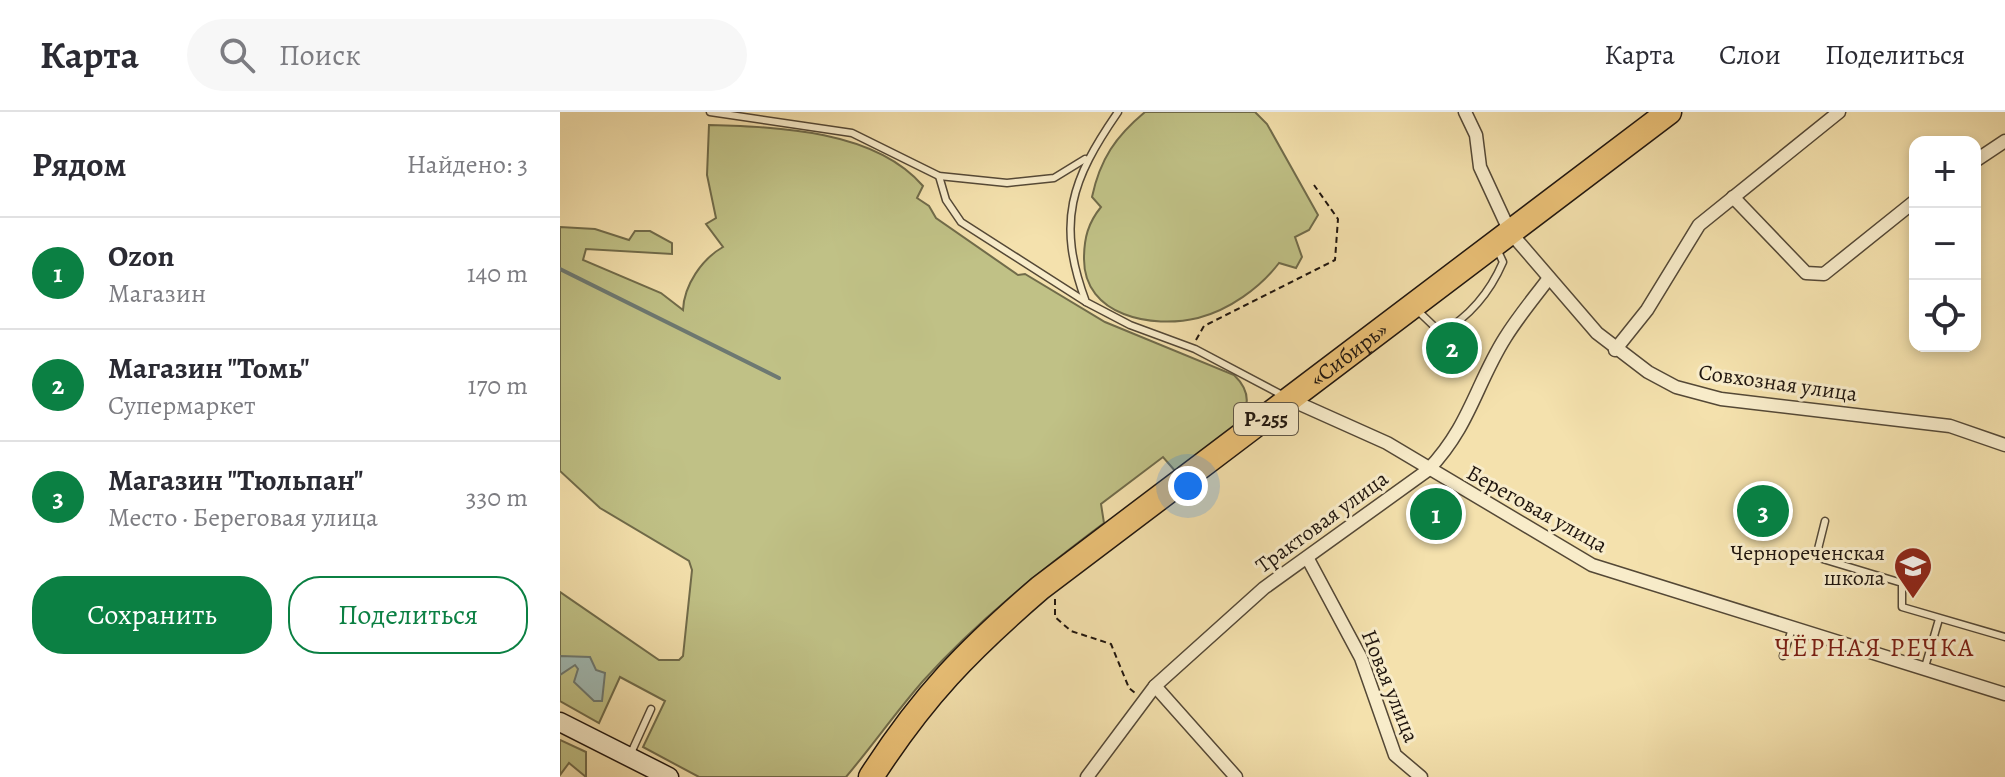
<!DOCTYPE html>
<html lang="ru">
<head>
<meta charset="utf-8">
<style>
	:root { --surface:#fff; --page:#f7f7f7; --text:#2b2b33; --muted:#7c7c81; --line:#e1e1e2; --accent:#0b8043 }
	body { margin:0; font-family:Alegreya,serif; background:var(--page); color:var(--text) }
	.controls { position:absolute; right:24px; top:24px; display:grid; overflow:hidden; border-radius:16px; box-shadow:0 4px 12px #0003 }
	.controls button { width:72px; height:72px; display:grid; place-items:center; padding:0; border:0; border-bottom:2px solid var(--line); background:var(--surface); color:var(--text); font:40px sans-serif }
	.you { position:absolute; left:628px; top:374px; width:28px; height:28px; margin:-20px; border:6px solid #fff; border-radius:50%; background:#1a73e8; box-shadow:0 0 0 12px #1a73e833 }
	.badge { display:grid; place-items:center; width:52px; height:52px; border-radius:50%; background:var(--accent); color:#fff; font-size:26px; font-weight:700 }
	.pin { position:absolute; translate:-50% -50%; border:4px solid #fff; box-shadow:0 2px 8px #0006 }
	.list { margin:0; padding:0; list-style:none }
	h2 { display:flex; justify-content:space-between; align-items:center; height:104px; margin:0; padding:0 32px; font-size:34px }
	h2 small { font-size:26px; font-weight:400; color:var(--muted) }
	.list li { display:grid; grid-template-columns:52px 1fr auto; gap:24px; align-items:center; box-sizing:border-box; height:112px; padding:0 32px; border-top:2px solid var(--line) }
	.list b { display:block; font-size:30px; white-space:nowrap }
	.list p { margin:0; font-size:26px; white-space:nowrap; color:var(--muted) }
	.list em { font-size:26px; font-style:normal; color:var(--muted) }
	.actions { display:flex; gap:16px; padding:24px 32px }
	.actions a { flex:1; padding:18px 0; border:2px solid var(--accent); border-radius:32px; text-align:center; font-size:28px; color:var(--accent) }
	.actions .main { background:var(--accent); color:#fff }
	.icon { flex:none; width:44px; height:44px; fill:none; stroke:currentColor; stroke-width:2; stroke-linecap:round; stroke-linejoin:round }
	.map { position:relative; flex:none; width:1445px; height:665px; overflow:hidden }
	header { display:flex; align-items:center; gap:48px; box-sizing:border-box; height:112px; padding:0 40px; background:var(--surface); border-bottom:2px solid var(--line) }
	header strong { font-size:38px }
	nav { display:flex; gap:44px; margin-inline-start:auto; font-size:28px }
	.search { width:560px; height:72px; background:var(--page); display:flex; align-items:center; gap:20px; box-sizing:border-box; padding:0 28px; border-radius:44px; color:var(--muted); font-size:30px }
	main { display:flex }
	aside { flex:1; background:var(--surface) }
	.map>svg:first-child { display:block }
	.green { fill:#c0c186; stroke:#706b4a; stroke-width:2 }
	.water { fill:#a1bbb5; stroke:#6d7972; stroke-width:2 }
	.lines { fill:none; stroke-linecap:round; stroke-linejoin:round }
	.stream { stroke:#6d7972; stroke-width:4 }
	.lane-casing { stroke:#544836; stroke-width:9 }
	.street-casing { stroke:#544836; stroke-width:15 }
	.secondary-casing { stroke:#1f150e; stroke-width:21 }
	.highway-casing { stroke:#1f150e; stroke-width:27 }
	.path { stroke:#1f150e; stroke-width:2; stroke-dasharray:6 4; stroke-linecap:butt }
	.lane { stroke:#f8ecca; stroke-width:6 }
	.street { stroke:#f8ecca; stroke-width:12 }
	.secondary { stroke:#f8ecca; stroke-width:18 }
	.highway { stroke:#eac076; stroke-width:24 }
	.labels { text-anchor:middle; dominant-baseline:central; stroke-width:6; stroke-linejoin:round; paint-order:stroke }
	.shield { fill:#f8ecca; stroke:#605646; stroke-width:2 }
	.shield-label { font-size:20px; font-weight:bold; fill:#1f150e }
	.street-label { font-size:22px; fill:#1f150e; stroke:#f8ecca }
	.poi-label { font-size:22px; fill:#1f150e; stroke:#f8ecca; text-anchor:end }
	.quarter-label { font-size:26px; letter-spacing:2px; fill:#7a1f14; stroke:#f8ecca }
</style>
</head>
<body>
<header>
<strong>Карта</strong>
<div class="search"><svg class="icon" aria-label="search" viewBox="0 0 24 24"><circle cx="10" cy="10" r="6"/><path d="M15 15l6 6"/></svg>Поиск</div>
<nav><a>Карта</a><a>Слои</a><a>Поделиться</a></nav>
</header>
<main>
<aside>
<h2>Рядом<small>Найдено: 3</small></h2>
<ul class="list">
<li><span class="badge">1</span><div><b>Ozon</b><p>Магазин</p></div><em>140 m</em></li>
<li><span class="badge">2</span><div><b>Магазин &quot;Томь&quot;</b><p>Супермаркет</p></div><em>170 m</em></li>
<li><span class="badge">3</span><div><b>Магазин &quot;Тюльпан&quot;</b><p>Место · Береговая улица</p></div><em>330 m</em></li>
</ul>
<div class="actions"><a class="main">Сохранить</a><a>Поделиться</a></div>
</aside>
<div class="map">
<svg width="1445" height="665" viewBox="0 0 1445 665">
	<rect width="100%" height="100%" fill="#f4e1ad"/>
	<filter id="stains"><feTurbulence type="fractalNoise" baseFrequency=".0025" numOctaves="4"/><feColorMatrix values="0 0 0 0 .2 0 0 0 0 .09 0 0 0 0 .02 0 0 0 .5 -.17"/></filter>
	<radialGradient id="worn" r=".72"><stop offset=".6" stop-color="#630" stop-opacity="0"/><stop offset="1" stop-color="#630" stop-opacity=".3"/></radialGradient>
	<g class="green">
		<path d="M585,0h110l12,12 51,91 -9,15 -14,7 7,20 -6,11 -17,-5c-19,25 -50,47 -81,55 -46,11 -114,-2 -114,-59 0,-21 4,-36 17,-52l-9,-10c8,-38 24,-61 53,-85z"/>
		<path d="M149,13c69,2 166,5 214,61l-6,12 12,8 7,12 82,57 7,-1 80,48 129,53c42,40 -30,75 -58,97l-13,-15 -62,47 3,19c-64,48 -127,98 -181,158 -27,31 -51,65 -77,96h-147l-56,-30 22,-46 -45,-24 -21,46 -39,-22v-109l99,68h20l4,-4 9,-86 -3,-9 -89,-53 -40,-37v-244l35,2 34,11 6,-9h15l22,12v11l-86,-5 -3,11 78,33 22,17c1,-25 19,-51 40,-63l-17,-23 10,-6 -9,-43z"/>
		<polygon points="0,628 26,640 26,665 9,651 0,663"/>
	</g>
	<polygon class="water" points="0,544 30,545 36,558 45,561 42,589 34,589 14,570 18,557 15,553 0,563"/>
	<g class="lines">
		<polyline class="stream" points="0,157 219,266"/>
		<defs>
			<g id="lane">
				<polyline points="150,0 292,21 379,64 447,71 494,66 525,47"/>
				<path d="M558,0c-47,68 -62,110 -32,190l44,23 65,24 89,47"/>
				<polyline points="379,64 386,88 401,110 526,190"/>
				<path d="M856,197l25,24c28,-16 49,-41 62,-71l-6,-13"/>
				<polyline points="1265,409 1256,445 1342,471 1342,495 1445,525"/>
				<polyline points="1223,544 1232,517"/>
				<polyline points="1365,555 1379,507"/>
				<polyline points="71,641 91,597"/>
			</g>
			<g id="street">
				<polyline points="905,0 916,23 920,55 950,120 1037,221 1088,260 1116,275 1161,287 1390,314 1445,333"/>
				<polyline points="1415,49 1445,29"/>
				<polyline points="1173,85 1246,161 1264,162 1355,89"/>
				<polyline points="1055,238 1087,198 1139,113 1279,0"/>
				<polyline points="731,288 827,331 1032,453 1445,582"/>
				<polyline points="748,447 801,546 835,643 861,665"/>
				<polyline points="595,574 676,665"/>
				<path d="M527,665l68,-91 109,-98 164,-118c42,-44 48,-86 77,-132 13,-21 29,-40 44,-60"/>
			</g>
			<polyline id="secondary" points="0,610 109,665"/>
			<g id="highway">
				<path id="s1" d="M311,665c52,-81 97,-127 169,-189l629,-476"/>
			</g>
		</defs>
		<use href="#lane" class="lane-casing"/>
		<use href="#street" class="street-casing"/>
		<use href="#secondary" class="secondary-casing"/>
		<use href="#highway" class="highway-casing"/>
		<g class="path">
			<polyline points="636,228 644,214 775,148 778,107 754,73"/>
			<polyline points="495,487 495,505 511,519 551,532 569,576 575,581"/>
		</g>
		<use href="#lane" class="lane"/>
		<use href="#street" class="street"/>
		<use href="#secondary" class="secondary"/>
		<use href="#highway" class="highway"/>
	</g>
	<defs>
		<symbol id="school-pin" viewBox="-11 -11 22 30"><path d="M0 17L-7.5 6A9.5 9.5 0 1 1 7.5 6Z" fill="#8f2418" stroke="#f8ecca"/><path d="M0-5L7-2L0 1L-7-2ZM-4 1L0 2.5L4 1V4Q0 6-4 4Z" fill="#fff"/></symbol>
	</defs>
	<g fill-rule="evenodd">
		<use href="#school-pin" x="1331" y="432" width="44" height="60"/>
	</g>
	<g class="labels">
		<rect class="shield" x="674" y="291" width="64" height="32" rx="6"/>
		<g class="shield-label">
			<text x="706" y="307">Р-255</text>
		</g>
		<g class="street-label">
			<text stroke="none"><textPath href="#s1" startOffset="642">«Сибирь»</textPath></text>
			<text transform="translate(1218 271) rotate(8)">Совхозная улица</text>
			<text transform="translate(977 397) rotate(29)">Береговая улица</text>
			<text transform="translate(762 410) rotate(-36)">Трактовая улица</text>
			<text transform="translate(830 574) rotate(68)">Новая улица</text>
		</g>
		<g class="poi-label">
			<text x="1325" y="441">Чернореченская<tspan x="1325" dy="25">школа</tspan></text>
		</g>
		<g class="quarter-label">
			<text x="1315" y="535">ЧЁРНАЯ РЕЧКА</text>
		</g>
	</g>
	<rect width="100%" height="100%" filter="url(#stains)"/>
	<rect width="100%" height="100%" fill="url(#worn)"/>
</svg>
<div class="controls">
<button>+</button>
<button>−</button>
<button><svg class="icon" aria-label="locate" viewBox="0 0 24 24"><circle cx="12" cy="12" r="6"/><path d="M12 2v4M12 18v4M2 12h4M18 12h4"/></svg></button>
</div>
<div class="you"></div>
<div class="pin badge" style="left:876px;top:402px">1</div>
<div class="pin badge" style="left:892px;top:236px">2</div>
<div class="pin badge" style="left:1203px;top:399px">3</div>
</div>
</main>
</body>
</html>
